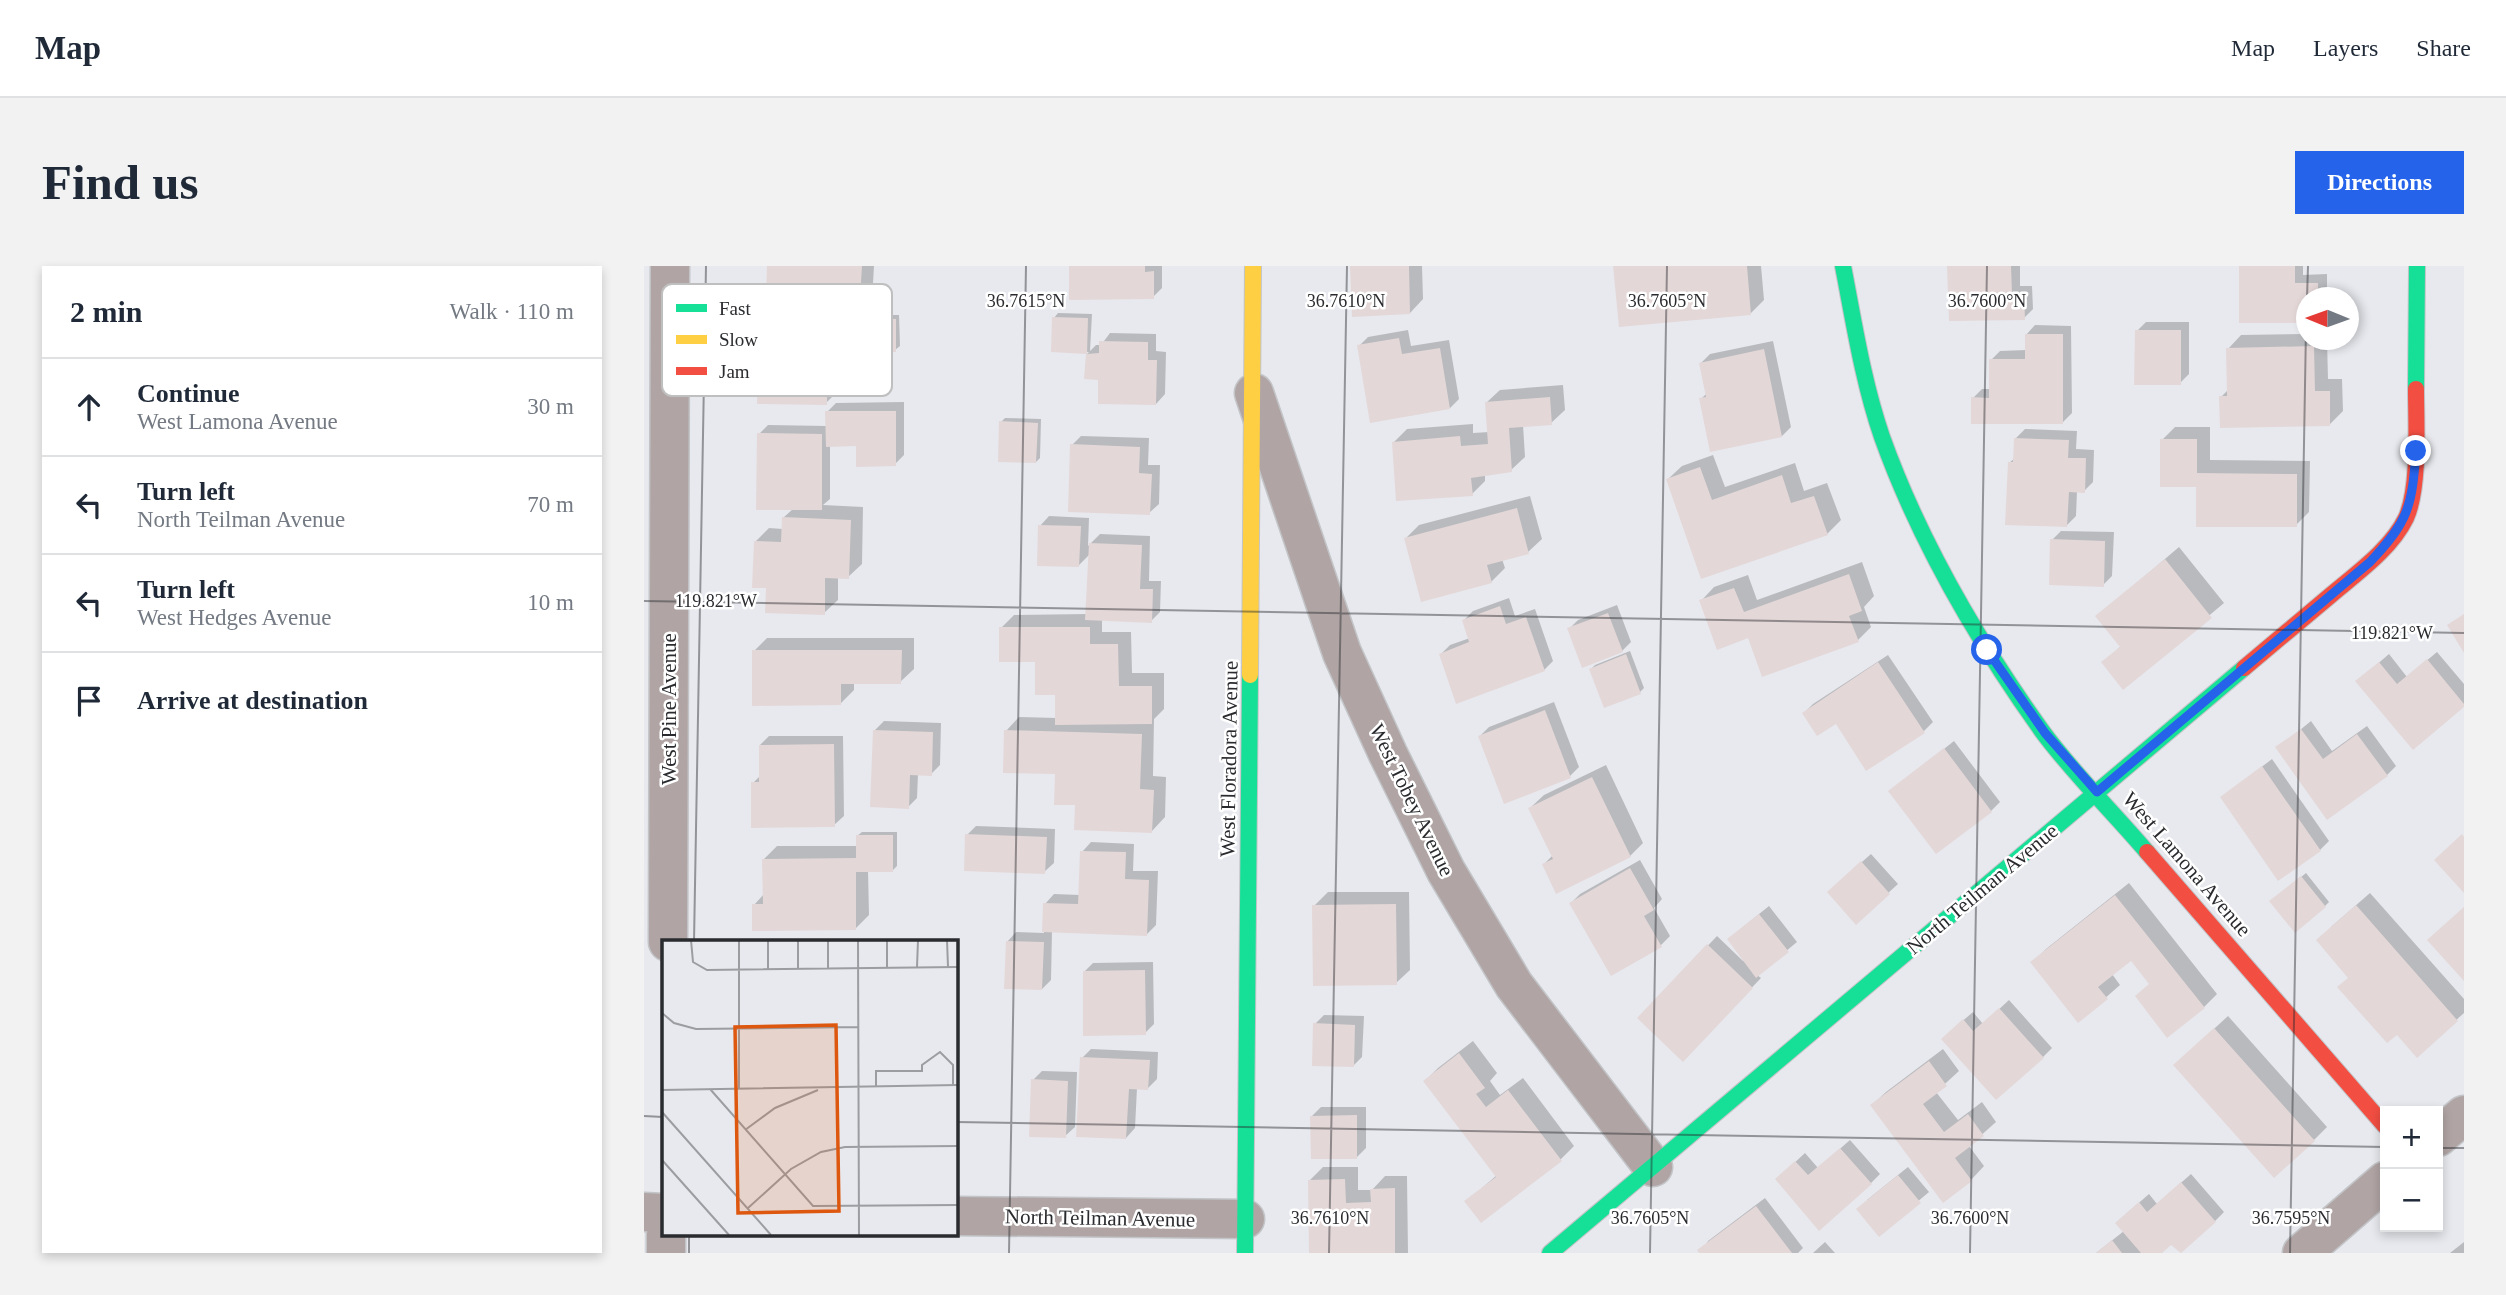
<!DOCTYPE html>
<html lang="en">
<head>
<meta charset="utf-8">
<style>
	:root { --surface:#fff; --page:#f2f2f3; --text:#1f2937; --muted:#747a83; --line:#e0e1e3; --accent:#2563eb }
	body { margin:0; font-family:"Times New Roman",serif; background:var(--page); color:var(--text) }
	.controls { position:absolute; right:21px; bottom:21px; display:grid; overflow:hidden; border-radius:0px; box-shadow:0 4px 10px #0003 }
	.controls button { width:63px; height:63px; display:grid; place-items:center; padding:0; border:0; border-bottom:2px solid var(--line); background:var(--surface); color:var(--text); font:35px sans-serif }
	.compass { position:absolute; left:1652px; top:21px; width:63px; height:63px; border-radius:50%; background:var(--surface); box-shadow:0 4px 10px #0003; rotate:271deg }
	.stop { position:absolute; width:21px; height:21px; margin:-16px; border:5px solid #2563eb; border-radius:50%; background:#fff }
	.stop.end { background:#2563eb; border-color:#fff; box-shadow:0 2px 7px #0008 }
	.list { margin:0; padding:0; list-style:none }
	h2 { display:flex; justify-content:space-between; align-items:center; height:91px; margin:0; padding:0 28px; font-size:30px }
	h2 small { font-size:23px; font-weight:400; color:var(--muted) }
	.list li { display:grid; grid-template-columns:46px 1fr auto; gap:21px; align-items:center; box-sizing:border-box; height:98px; padding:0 28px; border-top:2px solid var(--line) }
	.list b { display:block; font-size:26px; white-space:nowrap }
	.list p { margin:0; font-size:23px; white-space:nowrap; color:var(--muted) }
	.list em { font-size:23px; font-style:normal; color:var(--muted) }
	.icon { flex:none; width:38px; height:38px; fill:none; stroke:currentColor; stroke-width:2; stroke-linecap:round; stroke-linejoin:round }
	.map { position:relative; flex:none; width:1820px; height:987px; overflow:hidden; border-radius:0px }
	header { display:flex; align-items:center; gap:42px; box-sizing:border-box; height:98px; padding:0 35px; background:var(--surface); border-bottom:2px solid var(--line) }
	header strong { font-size:33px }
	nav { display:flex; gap:38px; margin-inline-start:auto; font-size:24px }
	.intro { display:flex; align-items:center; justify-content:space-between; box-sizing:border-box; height:168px; padding:0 42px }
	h1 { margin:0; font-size:49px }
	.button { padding:18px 32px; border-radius:0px; background:var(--accent); color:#fff; font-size:24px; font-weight:700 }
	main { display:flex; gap:42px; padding:0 42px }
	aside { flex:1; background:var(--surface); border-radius:0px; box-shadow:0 4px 10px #0003 }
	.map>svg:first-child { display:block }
	.shadow { fill:#0003 }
	.building { fill:#e4d7d7 }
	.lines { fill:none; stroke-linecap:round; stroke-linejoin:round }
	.street-casing { stroke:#c2c4c7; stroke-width:41 }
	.fast-casing { stroke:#c2c4c7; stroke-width:18 }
	.slow-casing { stroke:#c2c4c7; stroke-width:18 }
	.jam-casing { stroke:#c2c4c7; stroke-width:18 }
	.street { stroke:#b0a5a4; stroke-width:38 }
	.fast { stroke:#16e098; stroke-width:16 }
	.slow { stroke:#ffcf43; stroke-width:16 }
	.jam { stroke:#f24e42; stroke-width:16 }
	.route { stroke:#2563eb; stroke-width:9 }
	.ticks { fill:none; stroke:#292b2e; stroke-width:2; stroke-opacity:0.45 }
	.labels { text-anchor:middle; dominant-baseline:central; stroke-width:5; stroke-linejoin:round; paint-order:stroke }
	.street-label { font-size:21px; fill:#292b2e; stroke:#fff }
	.inset-road { fill:none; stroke:#9b9da1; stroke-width:2 }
	.view { fill:#de570e; fill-opacity:0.15; stroke:#de570e; stroke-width:3.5 }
	.inset-edge { fill:none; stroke:#292b2e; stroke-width:3.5 }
	.key { fill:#fff; stroke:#bfbfc0; stroke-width:2 }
	.key-label { font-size:19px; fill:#292b2e }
	.ticks-label { font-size:18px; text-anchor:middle; fill:#292b2e; stroke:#fff; stroke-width:5; stroke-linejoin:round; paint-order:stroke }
</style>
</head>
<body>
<header>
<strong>Map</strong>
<nav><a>Map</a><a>Layers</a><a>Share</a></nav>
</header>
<div class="intro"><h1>Find us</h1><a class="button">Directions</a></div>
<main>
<aside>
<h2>2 min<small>Walk · 110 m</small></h2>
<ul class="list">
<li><svg class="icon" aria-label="ahead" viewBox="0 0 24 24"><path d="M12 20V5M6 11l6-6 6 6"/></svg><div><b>Continue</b><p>West Lamona Avenue</p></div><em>30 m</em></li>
<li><svg class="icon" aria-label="left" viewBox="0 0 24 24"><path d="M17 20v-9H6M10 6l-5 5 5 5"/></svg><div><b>Turn left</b><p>North Teilman Avenue</p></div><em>70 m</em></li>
<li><svg class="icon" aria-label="left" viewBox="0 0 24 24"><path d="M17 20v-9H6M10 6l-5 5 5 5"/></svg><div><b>Turn left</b><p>West Hedges Avenue</p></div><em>10 m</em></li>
<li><svg class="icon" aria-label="arrive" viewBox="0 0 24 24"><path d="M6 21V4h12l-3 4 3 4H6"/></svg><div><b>Arrive at destination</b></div></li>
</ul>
</aside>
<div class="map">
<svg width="1820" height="987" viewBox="0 0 1820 987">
	<rect width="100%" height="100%" fill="#e7e9ee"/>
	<g class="shadow">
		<polygon points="125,0 230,0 229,17 216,31"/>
		<polygon points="427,0 518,0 518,22 509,31"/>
		<polygon points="707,0 778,0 779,33 766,47"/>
		<polygon points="971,0 1117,0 1120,34 1107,47"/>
		<polygon points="1305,0 1376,0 1376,20 1388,20 1389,43 1380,52"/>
		<polygon points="1597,0 1659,0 1659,9 1683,8 1683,32 1662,32 1662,56 1596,55"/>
		<polygon points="414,47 448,48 446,85 452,79 457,79 466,67 512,68 512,85 522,86 521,128 512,138 456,112 443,88 445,86 409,85 410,52"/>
		<polygon points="223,49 255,49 256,80 251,84 218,53"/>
		<polygon points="1502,56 1545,56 1545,108 1536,117 1493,65"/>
		<polygon points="1391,59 1427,60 1428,147 1419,156 1329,132 1338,123 1347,123 1347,94 1356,85 1382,84 1382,69"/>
		<polygon points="125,64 191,64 191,128 182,137 116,73"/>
		<polygon points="764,64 767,80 805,74 815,133 806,142 715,80 724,71"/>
		<polygon points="1662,68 1662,74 1683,74 1684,113 1698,113 1699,145 1686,158 1577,131 1585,123 1584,83 1597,69"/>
		<polygon points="1129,75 1147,161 1138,170 1057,133 1063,127 1057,97 1066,88"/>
		<polygon points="919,119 921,144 907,157 879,159 881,191 867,204 841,209 841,215 828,228 749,177 763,163 829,158 829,167 845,166 842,137 856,124"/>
		<polygon points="260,136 260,189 251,198 214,179 186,179 186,233 179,239 219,241 218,298 204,311 194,311 194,334 180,347 124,320 111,276 125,262 139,263 139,252 150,242 115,168 124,159 183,160 183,146 192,137"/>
		<polygon points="361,152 397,153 396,192 392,196 357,156"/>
		<polygon points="1531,161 1566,161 1566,194 1666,195 1665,246 1652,259 1554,219 1518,174"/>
		<polygon points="1381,163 1433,165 1432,183 1450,184 1449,216 1440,225 1433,225 1432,250 1423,259 1365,197 1371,192 1371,173"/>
		<polygon points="437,170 505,172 504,199 516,199 515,238 505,247 428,179"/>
		<polygon points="1069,189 1081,221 1151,197 1160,225 1183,217 1197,254 1183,268 1058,311 1024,213 1038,200"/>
		<polygon points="886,230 898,273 884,286 858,293 861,302 847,316 762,272 775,259"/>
		<polygon points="405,250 445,252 444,280 456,268 506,270 505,315 517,315 516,346 507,355 458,353 458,366 487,366 488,407 520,407 520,443 510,453 509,510 522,511 521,551 508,565 432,538 413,506 362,465 375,451 413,452 412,427 393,395 357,362 370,349 443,348 446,288 435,299 396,260"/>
		<polygon points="1417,265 1470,266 1468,310 1459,319 1408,274"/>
		<polygon points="1535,281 1580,337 1480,421 1460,396 1477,380 1453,351"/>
		<polygon points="1218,296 1230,330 1220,341 1227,361 1214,374 1105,370 1057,335 1070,321 1104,309 1113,334"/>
		<polygon points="865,332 871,350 891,343 909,395 900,404 797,388 806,379 826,372 820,354 829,345"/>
		<polygon points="973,339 987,376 978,385 925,363 934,354"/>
		<polygon points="123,372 270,372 270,403 256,416 210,416 210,424 196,438 110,385"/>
		<polygon points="986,385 1000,422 996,426 947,403 951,399"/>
		<polygon points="1793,386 1820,418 1820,439 1769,482 1723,407 1745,388 1763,411"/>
		<polygon points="1244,389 1289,456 1280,465 1160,447 1169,438"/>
		<polygon points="910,436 935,501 926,510 836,470 845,461"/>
		<polygon points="240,455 297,457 296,499 287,508 274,508 273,532 264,541 231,464"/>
		<polygon points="1667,455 1688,485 1723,460 1752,500 1743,509 1683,552 1634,482"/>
		<polygon points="125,470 199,470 200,550 190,559 109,517 117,509 116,479"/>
		<polygon points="1310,475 1356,536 1347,545 1247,525"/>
		<polygon points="1628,493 1685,575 1676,584 1578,531"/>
		<polygon points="962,499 999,577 986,590 900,598 909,589 886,542 900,529"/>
		<polygon points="332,560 411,563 410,597 400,606 323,569"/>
		<polygon points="218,566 253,566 253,600 249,604 224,604 225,649 211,663 110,639 120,628 120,593 133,580 214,580 213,570"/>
		<polygon points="447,576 490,578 489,605 514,605 512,659 503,668 408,665 407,714 398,723 363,676 372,666 400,667 401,638 410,628 436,629 438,586"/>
		<polygon points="1227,588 1254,618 1212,656 1194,617"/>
		<polygon points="996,594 1018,633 1010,642 1026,670 1017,679 968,708 927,637 936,628"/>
		<polygon points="1662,607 1685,636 1681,640 1631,632"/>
		<polygon points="1485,617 1573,728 1560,741 1506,717 1487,692 1468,708 1476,719 1435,755 1389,696 1402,683"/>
		<polygon points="684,626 765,626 766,704 752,717 670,640"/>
		<polygon points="1726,627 1820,733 1820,747 1773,789 1706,711 1687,661"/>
		<polygon points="1125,640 1153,676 1113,709 1117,712 1039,794 995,752 1073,670 1099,695 1101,694 1094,665"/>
		<polygon points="214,674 252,674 252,676 213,676"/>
		<polygon points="509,696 510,758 501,767 440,706 449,697"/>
		<polygon points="1365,734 1408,782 1399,791 1308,764 1329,746 1339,758"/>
		<polygon points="680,749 720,750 718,791 709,800 671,758"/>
		<polygon points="1584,750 1683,861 1670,874 1545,786"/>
		<polygon points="829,775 853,807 846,815 856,829 879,812 930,880 917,893 837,955 823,935 853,909 781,815 794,802"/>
		<polygon points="447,783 514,786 513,813 504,822 493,822 491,862 482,872 438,792"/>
		<polygon points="1299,783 1315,805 1292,826 1314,854 1338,836 1352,856 1325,880 1340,900 1327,914 1228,839 1242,826"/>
		<polygon points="398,805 433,806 431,861 421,870 389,814"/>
		<polygon points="677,841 722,841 722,882 713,891 668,850"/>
		<polygon points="1206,874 1236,908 1227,917 1133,913 1161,887 1174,902"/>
		<polygon points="679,901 714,901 714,924 728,924 741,910 763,910 764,987 667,987 666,914"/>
		<polygon points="1264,901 1285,926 1235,968 1223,934"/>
		<polygon points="1547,908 1580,946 1571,955 1527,976 1515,987 1452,987 1480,965 1482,948 1505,928 1513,938"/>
		<polygon points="1121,932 1159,982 1154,987 1057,987 1064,975"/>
		<polygon points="1181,976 1191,987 1169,987"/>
		<polygon points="1820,976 1820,987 1806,987"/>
	</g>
	<g class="building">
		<polygon points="123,0 218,0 216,33 122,29"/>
		<polygon points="425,0 501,0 501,6 510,5 510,33 425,34"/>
		<polygon points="706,0 765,0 766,48 708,51"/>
		<polygon points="969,0 1103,0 1107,49 975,61"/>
		<polygon points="1303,0 1367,0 1368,28 1380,28 1381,54 1305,55"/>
		<polygon points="1595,0 1651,0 1651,17 1674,17 1674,32 1662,32 1662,57 1595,57"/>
		<polygon points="408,51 444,52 443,88 455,87 455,75 504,76 504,94 513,94 512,139 454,138 454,114 440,113 442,88 407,86"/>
		<polygon points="217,52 252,53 252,86 216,85"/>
		<polygon points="1491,64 1537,64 1537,119 1490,119"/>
		<polygon points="1381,68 1419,68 1419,158 1327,158 1327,131 1345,132 1345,93 1381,93"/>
		<polygon points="114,72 183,73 183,139 113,138"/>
		<polygon points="755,72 758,88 796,82 806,143 726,157 713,79"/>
		<polygon points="1670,80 1671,125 1686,125 1686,160 1576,162 1575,130 1583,130 1582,82"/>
		<polygon points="1120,83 1138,171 1066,186 1055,132 1062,131 1055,97"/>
		<polygon points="906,131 908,159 865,162 868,206 827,212 829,230 752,235 748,176 816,170 817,180 844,178 841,136"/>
		<polygon points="181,145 252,145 252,200 212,201 212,180 182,181"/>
		<polygon points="355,155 394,157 392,197 354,196"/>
		<polygon points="113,167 178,168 178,244 112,244"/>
		<polygon points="1370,172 1425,174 1424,192 1442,192 1441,227 1425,226 1423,261 1361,259 1364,196 1369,196"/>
		<polygon points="1516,173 1553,173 1553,207 1653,208 1653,261 1552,261 1552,221 1516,221"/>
		<polygon points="426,178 496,181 495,207 508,208 506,249 424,246"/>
		<polygon points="1056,201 1068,234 1138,209 1147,237 1170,230 1184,269 1057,313 1022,213"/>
		<polygon points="873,242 885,288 843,299 848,317 777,336 760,272"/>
		<polygon points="138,251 207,254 205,313 181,312 181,349 121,347 122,322 108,322 110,275 137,276"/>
		<polygon points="394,259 437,260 435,301 393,300"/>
		<polygon points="1406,273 1461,275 1460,321 1405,319"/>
		<polygon points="445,277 498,279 496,323 509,323 508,357 441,354"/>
		<polygon points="1521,293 1568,352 1479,424 1457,396 1476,381 1451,350"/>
		<polygon points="1205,308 1218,345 1205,350 1215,376 1118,411 1104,372 1073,384 1055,334 1090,322 1100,346"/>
		<polygon points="856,340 862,358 882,351 901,405 812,438 795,388 825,376 818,354"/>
		<polygon points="964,347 979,386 938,402 923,362"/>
		<polygon points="1820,348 1820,387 1803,359"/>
		<polygon points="355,361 446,361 446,378 474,378 475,420 508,420 508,458 411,459 411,429 391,429 391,396 355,396"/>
		<polygon points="108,384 258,384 257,418 197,418 197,439 108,440"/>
		<polygon points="982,388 997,428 960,442 945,403"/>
		<polygon points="1783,393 1820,438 1820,441 1769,484 1711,415 1735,396 1753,418"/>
		<polygon points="1234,396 1281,467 1222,505 1192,458 1173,470 1158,447"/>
		<polygon points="901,444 927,512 860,538 834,470"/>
		<polygon points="1657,463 1679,493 1713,468 1744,510 1683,554 1631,481"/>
		<polygon points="229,464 289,466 288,510 266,509 265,543 226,541"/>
		<polygon points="360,464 498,468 496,523 510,524 508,567 430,564 431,539 410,539 411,508 359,507"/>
		<polygon points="190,478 191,561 107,562 107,516 115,516 115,479"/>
		<polygon points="1300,482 1348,546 1292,588 1244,525"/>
		<polygon points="1618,500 1677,585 1634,615 1576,531"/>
		<polygon points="948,511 987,591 912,628 898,598 909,593 884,542"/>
		<polygon points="321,568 403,571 401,608 320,605"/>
		<polygon points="1818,568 1820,571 1820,627 1790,594"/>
		<polygon points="212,569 249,569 249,606 212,606 212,664 108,665 108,638 119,638 118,593 212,592"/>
		<polygon points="436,585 482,586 481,613 505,614 503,670 398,666 399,637 434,638"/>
		<polygon points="1217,595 1246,628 1212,659 1183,626"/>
		<polygon points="986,602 1010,644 1000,650 1018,681 967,710 925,637"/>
		<polygon points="1657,610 1682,641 1651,667 1625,635"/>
		<polygon points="1471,629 1561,742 1523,772 1491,730 1505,718 1487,695 1454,721 1464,733 1434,757 1386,696"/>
		<polygon points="752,638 753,719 669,720 668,639"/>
		<polygon points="1712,639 1814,755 1773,792 1753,769 1743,777 1693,721 1704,712 1672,674"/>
		<polygon points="1820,641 1820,715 1783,674"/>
		<polygon points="1115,648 1145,686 1112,712 1083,673"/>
		<polygon points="362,675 400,676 398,724 360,723"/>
		<polygon points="1063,678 1109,722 1039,796 993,752"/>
		<polygon points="501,704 502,769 439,770 439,705"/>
		<polygon points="1355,742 1400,792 1352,834 1297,773 1319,753 1329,765"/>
		<polygon points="669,757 711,759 710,801 668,800"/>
		<polygon points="1570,762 1671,875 1630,912 1529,799"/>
		<polygon points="815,787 841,822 832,828 842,841 864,824 918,895 837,957 820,935 852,911 779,815"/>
		<polygon points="436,791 506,794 504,824 485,823 482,873 432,871"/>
		<polygon points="1285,795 1303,820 1279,838 1300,866 1324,848 1340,870 1311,892 1328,915 1299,937 1226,839"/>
		<polygon points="387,813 424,815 422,872 385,871"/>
		<polygon points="713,849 713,893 667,893 666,850"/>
		<polygon points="1196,882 1228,918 1175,965 1131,913 1151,895 1164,909"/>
		<polygon points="1254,909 1277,937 1235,971 1212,943"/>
		<polygon points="701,913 702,937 727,936 726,923 751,922 751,987 665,987 664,914"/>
		<polygon points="1537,916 1572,956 1537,987 1527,979 1518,987 1497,987 1471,957 1495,936 1503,946"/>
		<polygon points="1112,940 1148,987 1055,987 1053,984"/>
		<polygon points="1468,974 1478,987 1452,987"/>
	</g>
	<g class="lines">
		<defs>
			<g id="street">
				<polyline points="610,127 698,387 744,488 802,605 870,719 1009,901"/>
				<polyline points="24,676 26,0"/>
				<polyline points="1794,871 1820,849"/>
				<polyline points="0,946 19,947"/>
				<polyline points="312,950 601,953"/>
				<polyline points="22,987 22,968"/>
				<polyline points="1658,987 1741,915"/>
			</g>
			<g id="fast">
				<path d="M1199,0c11,57 20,116 39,171 38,106 95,203 160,294 30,41 71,81 105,121"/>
				<polyline points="1772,123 1773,0"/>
				<polyline points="601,987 606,409"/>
				<polyline points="906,987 1600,402"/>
			</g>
			<polyline id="slow" points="606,409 609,0"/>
			<g id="jam">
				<path d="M1600,402c29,-24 58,-49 87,-73 26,-22 60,-46 75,-77 14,-31 10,-95 10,-129"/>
				<polyline points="1503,586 1741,860"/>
			</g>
		</defs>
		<use href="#street" class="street-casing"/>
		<use href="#fast" class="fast-casing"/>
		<use href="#slow" class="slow-casing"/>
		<use href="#jam" class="jam-casing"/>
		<use href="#street" class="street"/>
		<use href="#fast" class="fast"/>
		<use href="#slow" class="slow"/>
		<use href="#jam" class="jam"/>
	</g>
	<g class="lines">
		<path class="route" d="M1343,384l58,83 52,59 273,-230c39,-41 42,-56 46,-111"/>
	</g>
	<path class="ticks" d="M1663,32l1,-32M0,335l1820,32M50,676l12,-676M0,850l19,1M312,856l1429,25M1794,882h26M45,987v-19M365,987l17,-987M685,987l18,-987M1006,987l17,-987M1326,987l17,-987M1646,987l16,-925"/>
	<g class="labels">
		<g class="street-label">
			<text transform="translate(25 443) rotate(-90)">West Pine Avenue</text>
			<text transform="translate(585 493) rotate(-89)">West Floradora Avenue</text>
			<text transform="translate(768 534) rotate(64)">West Tobey Avenue</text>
			<text transform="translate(1543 598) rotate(49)">West Lamona Avenue</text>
			<text transform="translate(1338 623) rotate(-40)">North Teilman Avenue</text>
			<text transform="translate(456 952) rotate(1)">North Teilman Avenue</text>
		</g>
	</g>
	<g transform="translate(18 674)">
		<rect width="296" height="296" fill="#e7e9ee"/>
		<path class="inset-road" d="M29,0l2,22 14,8 251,-3M77,0v148M136,0v29M166,0v29M196,0l1,295M225,0v28M285,0l1,27M255,27l1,-27M106,29v-29M0,73l12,10 22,6 163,-2M214,147v-16h46v-6l18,-13 13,13v20M48,149l103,117 145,-1M0,150l296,-5M0,172l109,123M83,190l30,-22 43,-18M0,220l67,75M86,268l43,-39 30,-17 24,-5 113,-1"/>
		<path class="view" d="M174,85l3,186 -101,2 -3,-186z"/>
		<rect width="296" height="296" class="inset-edge"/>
	</g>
	<rect x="18" y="18" width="230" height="112" rx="10" class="key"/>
	<rect x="32" y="38" width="31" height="8" fill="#16e098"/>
	<rect x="32" y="69" width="31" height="9" fill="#ffcf43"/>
	<rect x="32" y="101" width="31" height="8" fill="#f24e42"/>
	<g class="key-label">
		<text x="75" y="49">Fast</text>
		<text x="75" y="80">Slow</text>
		<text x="75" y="112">Jam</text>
	</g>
	<g class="ticks-label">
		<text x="382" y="41">36.7615°N</text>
		<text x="702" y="41">36.7610°N</text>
		<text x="1023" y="41">36.7605°N</text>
		<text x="1343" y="41">36.7600°N</text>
		<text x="72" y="341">119.821°W</text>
		<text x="1748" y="373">119.821°W</text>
		<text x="686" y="958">36.7610°N</text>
		<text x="1006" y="958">36.7605°N</text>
		<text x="1326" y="958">36.7600°N</text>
		<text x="1647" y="958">36.7595°N</text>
	</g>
</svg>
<div class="controls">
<button>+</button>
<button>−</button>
</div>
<svg class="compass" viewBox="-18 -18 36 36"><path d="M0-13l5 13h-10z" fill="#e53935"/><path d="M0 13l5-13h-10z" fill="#747a83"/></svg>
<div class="stop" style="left:1343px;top:384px"></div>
<div class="stop end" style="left:1772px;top:185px"></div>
</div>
</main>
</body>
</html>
